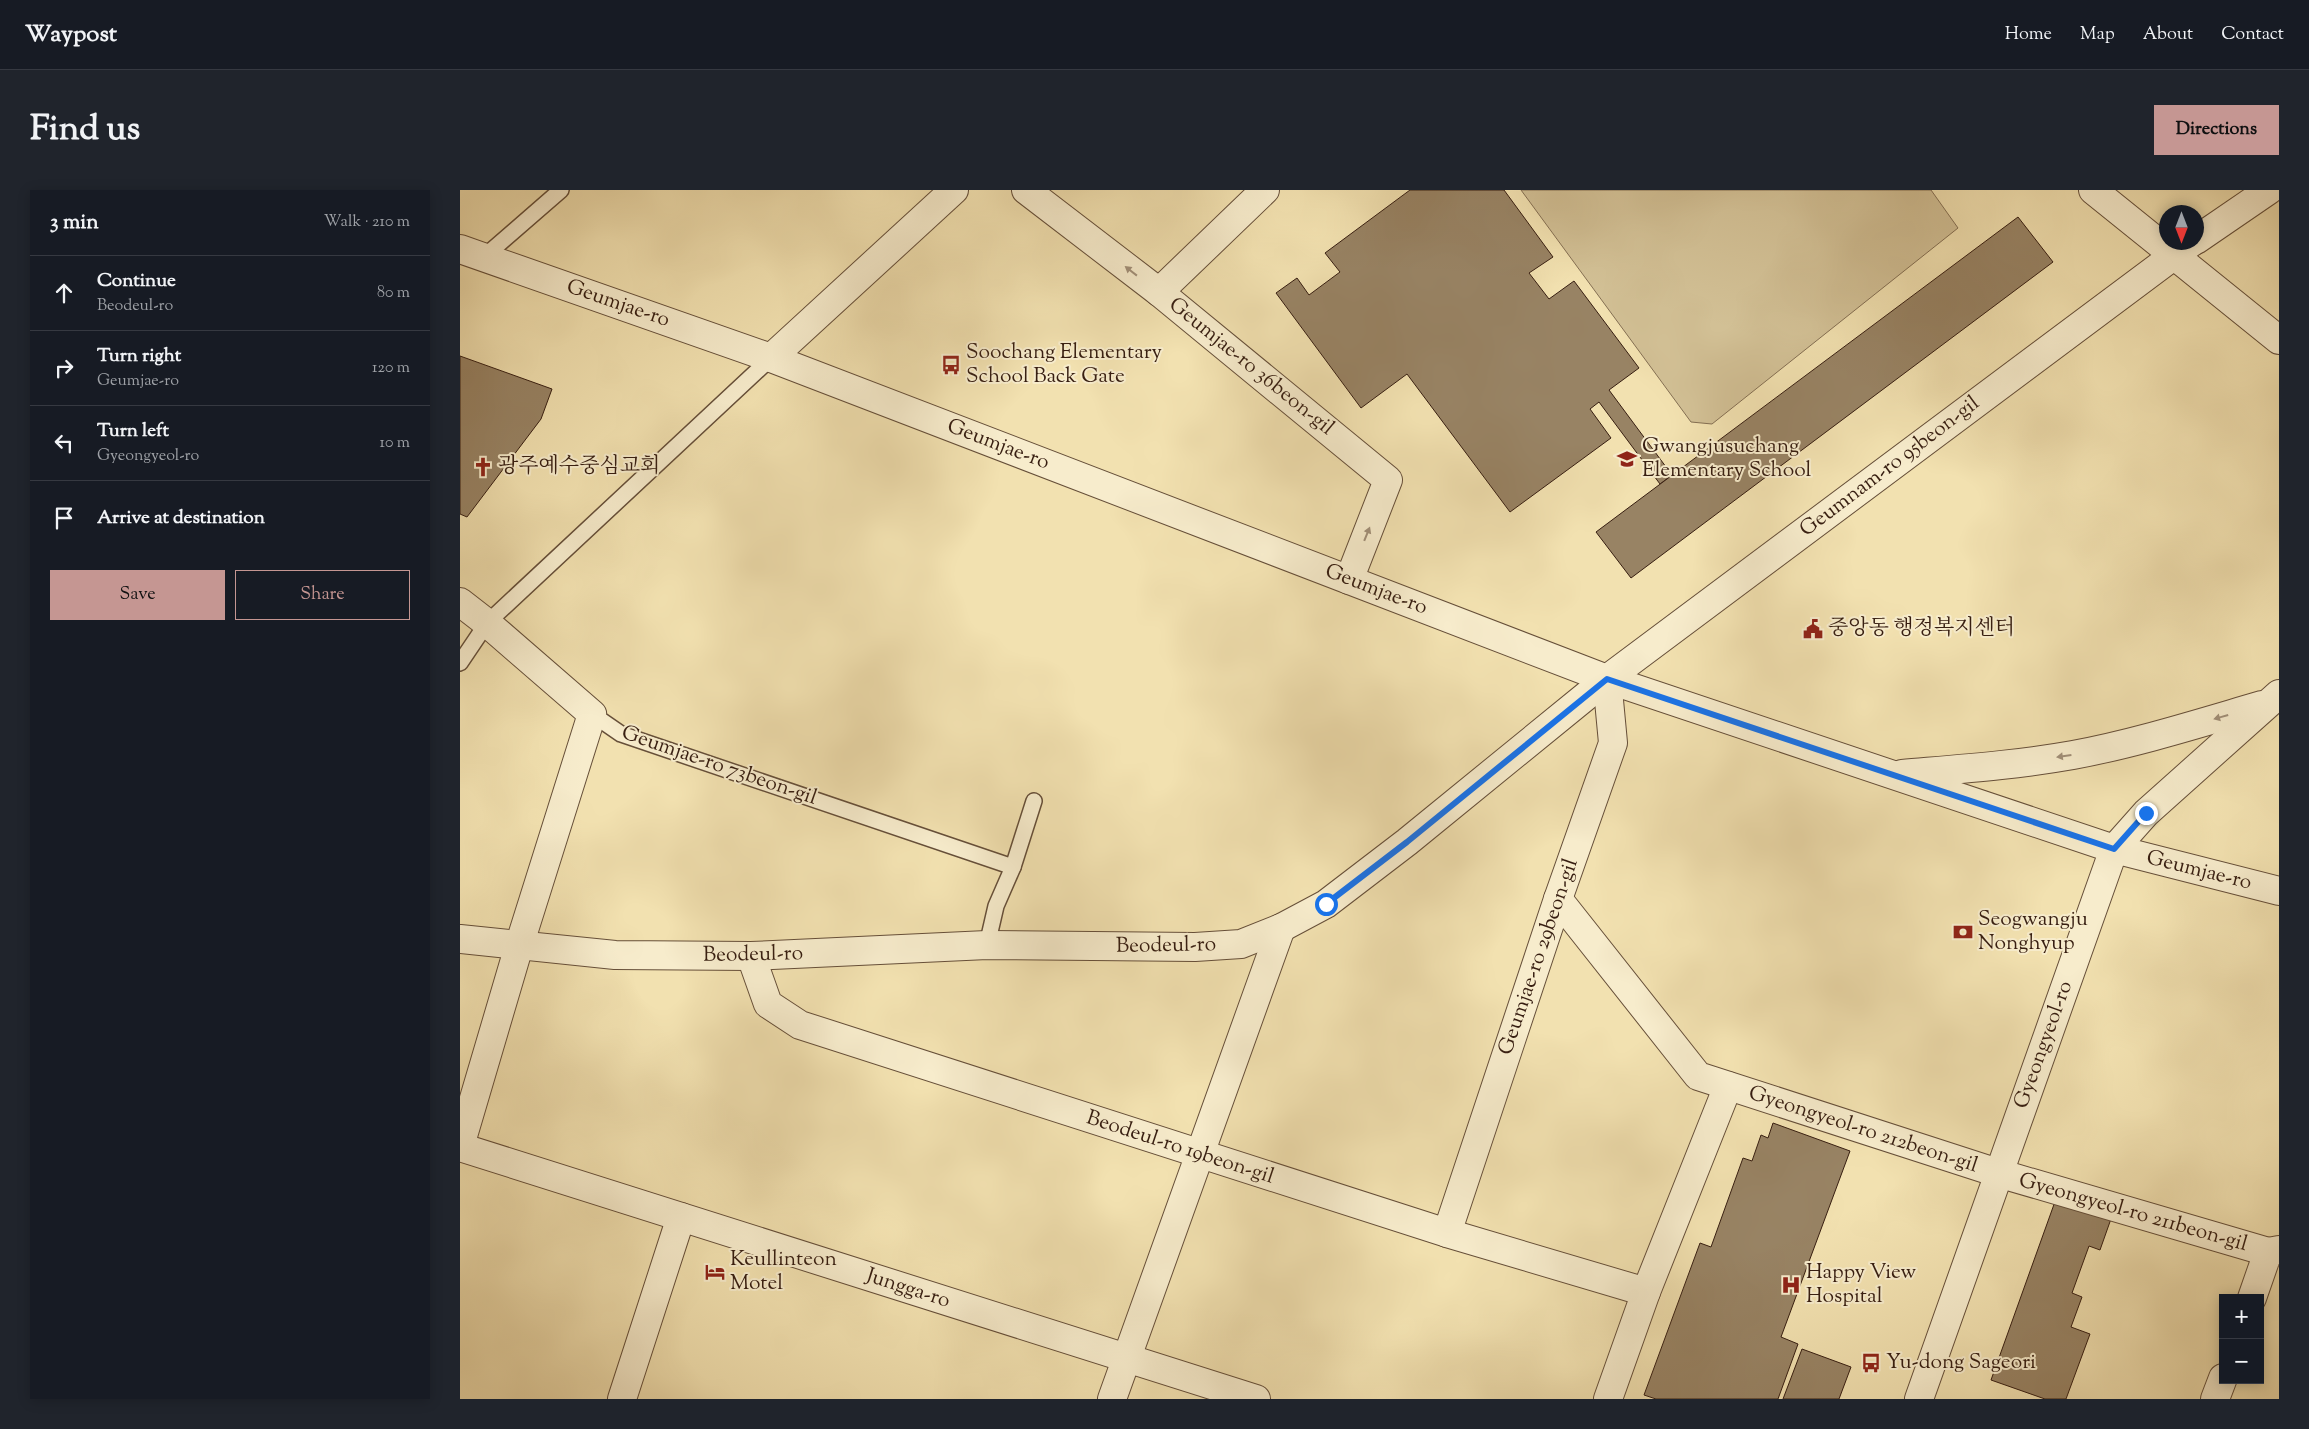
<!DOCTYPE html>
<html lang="en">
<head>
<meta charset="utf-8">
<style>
	:root { --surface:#171b24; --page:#20242c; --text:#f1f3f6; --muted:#9ea1a6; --line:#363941; --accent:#c59692 }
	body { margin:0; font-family:"Sorts Mill Goudy","Noto Serif KR",serif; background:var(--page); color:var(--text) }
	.controls { position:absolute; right:15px; bottom:15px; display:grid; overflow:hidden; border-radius:0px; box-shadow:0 2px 12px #0003 }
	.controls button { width:45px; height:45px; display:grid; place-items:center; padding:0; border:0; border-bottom:1px solid var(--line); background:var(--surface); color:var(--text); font:25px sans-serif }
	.compass { position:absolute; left:1699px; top:15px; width:45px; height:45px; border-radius:50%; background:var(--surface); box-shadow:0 2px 12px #0003; rotate:180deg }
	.stop { position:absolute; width:15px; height:15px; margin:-11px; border:4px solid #1a73e8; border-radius:50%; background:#fff }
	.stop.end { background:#1a73e8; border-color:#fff; box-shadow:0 1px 5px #0008 }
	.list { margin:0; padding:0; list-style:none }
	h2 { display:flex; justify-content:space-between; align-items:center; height:65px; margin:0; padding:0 20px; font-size:21px }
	h2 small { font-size:16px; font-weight:400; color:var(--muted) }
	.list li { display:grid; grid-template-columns:32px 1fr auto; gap:15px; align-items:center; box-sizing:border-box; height:75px; padding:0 20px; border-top:1px solid var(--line) }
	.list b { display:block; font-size:19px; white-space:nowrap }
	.list p { margin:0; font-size:16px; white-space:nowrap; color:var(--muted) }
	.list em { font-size:16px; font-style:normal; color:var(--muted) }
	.actions { display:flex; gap:10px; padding:15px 20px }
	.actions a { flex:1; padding:11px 0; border:1px solid var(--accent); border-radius:0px; text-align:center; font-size:18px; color:var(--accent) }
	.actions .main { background:var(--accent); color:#111 }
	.icon { flex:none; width:28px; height:28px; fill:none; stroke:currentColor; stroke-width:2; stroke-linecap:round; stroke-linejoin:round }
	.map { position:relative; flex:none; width:1819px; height:1209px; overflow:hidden; border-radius:0px }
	header { display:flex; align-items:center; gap:30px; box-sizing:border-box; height:70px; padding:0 25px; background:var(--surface); border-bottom:1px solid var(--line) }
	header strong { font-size:24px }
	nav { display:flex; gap:28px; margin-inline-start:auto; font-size:18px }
	.intro { display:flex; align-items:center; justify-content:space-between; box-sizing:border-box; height:120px; padding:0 30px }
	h1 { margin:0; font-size:35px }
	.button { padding:12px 22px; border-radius:0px; background:var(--accent); color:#111; font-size:18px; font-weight:700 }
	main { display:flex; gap:30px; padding:0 30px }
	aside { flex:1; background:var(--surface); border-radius:0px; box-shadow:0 2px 12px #0003 }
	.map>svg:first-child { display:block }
	.green { fill:#d2c095; stroke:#846f53 }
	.building { fill:#988364; stroke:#371e11 }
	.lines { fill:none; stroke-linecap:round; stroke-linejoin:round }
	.service-casing { stroke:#664f39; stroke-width:18 }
	.minor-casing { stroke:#664f39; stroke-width:30 }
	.tertiary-casing { stroke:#664f39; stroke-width:30 }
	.service { stroke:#f7eccc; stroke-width:15 }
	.minor { stroke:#f7eccc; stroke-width:28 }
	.tertiary { stroke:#f7eccc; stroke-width:28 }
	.oneway { fill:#a18f78 }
	.route { stroke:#1a73e8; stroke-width:6 }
	.labels { text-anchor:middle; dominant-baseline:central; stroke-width:4; stroke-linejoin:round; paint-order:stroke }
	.street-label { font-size:21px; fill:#371e11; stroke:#f7eccc }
	.poi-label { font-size:21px; fill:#371e11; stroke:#f7eccc; text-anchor:start }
</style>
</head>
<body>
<header>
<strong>Waypost</strong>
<nav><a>Home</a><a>Map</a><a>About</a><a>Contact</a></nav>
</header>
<div class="intro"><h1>Find us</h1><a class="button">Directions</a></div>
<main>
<aside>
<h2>3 min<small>Walk · 210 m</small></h2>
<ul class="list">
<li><svg class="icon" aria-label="ahead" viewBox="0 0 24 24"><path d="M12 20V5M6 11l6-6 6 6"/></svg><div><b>Continue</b><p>Beodeul-ro</p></div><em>80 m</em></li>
<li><svg class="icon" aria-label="right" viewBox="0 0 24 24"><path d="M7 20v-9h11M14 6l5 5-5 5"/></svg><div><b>Turn right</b><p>Geumjae-ro</p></div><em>120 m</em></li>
<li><svg class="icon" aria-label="left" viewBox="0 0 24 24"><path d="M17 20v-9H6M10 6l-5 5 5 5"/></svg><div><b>Turn left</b><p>Gyeongyeol-ro</p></div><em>10 m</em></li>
<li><svg class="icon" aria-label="arrive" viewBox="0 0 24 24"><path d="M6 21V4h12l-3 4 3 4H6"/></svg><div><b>Arrive at destination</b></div></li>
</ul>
<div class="actions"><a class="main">Save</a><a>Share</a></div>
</aside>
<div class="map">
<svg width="1819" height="1209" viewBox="0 0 1819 1209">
	<rect width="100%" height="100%" fill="#f2e1b0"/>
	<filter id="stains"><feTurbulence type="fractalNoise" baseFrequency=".004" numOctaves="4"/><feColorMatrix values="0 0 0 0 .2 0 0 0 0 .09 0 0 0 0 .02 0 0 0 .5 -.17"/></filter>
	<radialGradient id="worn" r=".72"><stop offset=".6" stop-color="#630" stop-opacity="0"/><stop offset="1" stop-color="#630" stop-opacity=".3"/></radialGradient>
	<polygon class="green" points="1061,0 1471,0 1498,38 1252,234 1231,232"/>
	<g class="building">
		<polygon points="950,0 1044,0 1093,67 1069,83 1089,109 1114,91 1179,178 1149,200 1212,285 1200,294 1139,212 1130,219 1151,248 1050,322 947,184 901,218 816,103 837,88 849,105 880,82 865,63"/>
		<polygon points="1558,27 1593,72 1171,388 1136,342"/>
		<polygon points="0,166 92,199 81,229 7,327 0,324"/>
		<polygon points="1313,933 1390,961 1321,1147 1338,1154 1318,1209 1196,1209 1184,1205 1240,1053 1251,1057 1283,968 1292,971 1301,945 1308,948"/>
		<polygon points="1597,1006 1652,1026 1640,1060 1629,1056 1612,1103 1622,1107 1611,1137 1630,1144 1606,1209 1585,1209 1531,1190"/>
		<polygon points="1342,1159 1391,1177 1379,1209 1323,1209"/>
	</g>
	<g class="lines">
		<defs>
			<g id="service">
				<polyline points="24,67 101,0"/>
				<polyline points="0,473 27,433 311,168"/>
				<polyline points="132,524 161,544 553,677"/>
				<polyline points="527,755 536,716 553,677 574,611"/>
			</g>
			<g id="minor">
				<polyline points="566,0 699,102 928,290 889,390"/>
				<polyline points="1736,50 1809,0"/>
				<polyline points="699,102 805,0"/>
				<polyline points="311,168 494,0"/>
				<polyline points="0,412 27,433 132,524 59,756 0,956"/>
				<polyline points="1654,659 1819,701"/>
				<polyline points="1098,709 1238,886 1538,983 1808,1062"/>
				<polyline points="0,749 155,765 291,766 527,755 735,757 781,754 821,738 866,714 947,652 1147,489 1732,52"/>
				<polyline points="291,766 308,814 340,835 987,1043 1186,1102"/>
				<polyline points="0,957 796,1209"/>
				<polyline points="987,1043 1098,709 1153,553 1147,489"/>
				<polyline points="1792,1108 1808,1062 1819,1060"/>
				<polyline points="162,1209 221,1027"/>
				<polyline points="652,1209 821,738"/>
				<polyline points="1148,1209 1186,1102 1268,896"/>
				<polyline points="1755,1209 1763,1188"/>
			</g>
			<g id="tertiary">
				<polyline points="1633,0 1819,150"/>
				<polyline points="0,59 311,168 1147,489 1654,659"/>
				<path d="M1442,584c57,-5 115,-9 171,-19 64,-12 127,-32 189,-50"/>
				<polyline points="1459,1209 1654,659 1686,623 1819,504"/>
			</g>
		</defs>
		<use href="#service" class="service-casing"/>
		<use href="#minor" class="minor-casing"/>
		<use href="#tertiary" class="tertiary-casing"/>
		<use href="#service" class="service"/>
		<use href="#minor" class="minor"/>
		<use href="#tertiary" class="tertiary"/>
	</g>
	<defs><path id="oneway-solid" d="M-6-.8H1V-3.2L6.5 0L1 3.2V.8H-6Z" transform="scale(1.25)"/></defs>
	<g class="oneway">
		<use href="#oneway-solid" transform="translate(671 81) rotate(-142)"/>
		<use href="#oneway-solid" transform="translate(907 344) rotate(-68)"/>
		<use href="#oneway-solid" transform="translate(1761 527) rotate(164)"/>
		<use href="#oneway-solid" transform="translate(1604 566) rotate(172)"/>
	</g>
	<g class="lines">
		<polyline class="route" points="866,714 947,652 1147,489 1654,659 1686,623"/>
	</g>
	<defs>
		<symbol id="bus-bare" viewBox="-9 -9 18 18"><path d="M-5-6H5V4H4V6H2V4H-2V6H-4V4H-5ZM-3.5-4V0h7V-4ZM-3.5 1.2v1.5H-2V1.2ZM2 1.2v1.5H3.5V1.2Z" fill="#8f2418" stroke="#f7eccc" stroke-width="2.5" paint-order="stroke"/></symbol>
		<symbol id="school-bare" viewBox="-9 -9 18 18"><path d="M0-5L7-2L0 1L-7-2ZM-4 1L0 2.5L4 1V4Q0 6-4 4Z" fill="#8f2418" stroke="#f7eccc" stroke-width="2.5" paint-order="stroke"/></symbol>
		<symbol id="church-bare" viewBox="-9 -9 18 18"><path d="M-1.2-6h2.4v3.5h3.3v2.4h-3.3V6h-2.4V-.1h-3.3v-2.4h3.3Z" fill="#8f2418" stroke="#f7eccc" stroke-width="2.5" paint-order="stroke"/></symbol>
		<symbol id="civic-bare" viewBox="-9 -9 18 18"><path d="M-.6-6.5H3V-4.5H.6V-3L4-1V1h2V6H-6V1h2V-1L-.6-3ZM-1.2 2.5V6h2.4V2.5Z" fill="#8f2418" stroke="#f7eccc" stroke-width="2.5" paint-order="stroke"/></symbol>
		<symbol id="bank-bare" viewBox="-9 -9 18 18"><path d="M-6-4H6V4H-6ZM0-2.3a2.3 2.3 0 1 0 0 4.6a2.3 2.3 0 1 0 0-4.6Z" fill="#8f2418" stroke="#f7eccc" stroke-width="2.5" paint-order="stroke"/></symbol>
		<symbol id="hotel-bare" viewBox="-9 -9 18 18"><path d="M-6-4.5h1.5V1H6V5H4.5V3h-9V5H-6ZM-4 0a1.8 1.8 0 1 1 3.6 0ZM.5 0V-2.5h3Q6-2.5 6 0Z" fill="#8f2418" stroke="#f7eccc" stroke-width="2.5" paint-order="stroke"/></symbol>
		<symbol id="hospital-bare" viewBox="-9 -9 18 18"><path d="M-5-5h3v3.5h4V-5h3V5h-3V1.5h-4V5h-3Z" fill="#8f2418" stroke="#f7eccc" stroke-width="2.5" paint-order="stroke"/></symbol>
	</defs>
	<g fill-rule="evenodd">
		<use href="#bus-bare" x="477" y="161" width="28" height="28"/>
		<use href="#school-bare" x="1153" y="255" width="28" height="28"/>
		<use href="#church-bare" x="9" y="263" width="28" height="28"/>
		<use href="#civic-bare" x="1339" y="425" width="28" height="28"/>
		<use href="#bank-bare" x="1489" y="728" width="28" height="28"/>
		<use href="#hotel-bare" x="241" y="1068" width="28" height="28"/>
		<use href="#hospital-bare" x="1317" y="1081" width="28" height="28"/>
		<use href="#bus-bare" x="1397" y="1159" width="28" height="28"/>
	</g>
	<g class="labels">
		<g class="street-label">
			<text transform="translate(158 114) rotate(19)">Geumjae-ro</text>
			<text transform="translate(791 177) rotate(39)">Geumjae-ro 36beon-gil</text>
			<text transform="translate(538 255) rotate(21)">Geumjae-ro</text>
			<text transform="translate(1430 277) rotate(-37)">Geumnam-ro 95beon-gil</text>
			<text transform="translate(916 400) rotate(21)">Geumjae-ro</text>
			<text transform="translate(259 576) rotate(19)">Geumjae-ro 73beon-gil</text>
			<text transform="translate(1739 681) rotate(14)">Geumjae-ro</text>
			<text transform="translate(706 756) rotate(-1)">Beodeul-ro</text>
			<text transform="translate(293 765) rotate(-1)">Beodeul-ro</text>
			<text transform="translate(1079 767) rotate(-71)">Geumjae-ro 29beon-gil</text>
			<text transform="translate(1584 855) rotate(-70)">Gyeongyeol-ro</text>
			<text transform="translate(1403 940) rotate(18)">Gyeongyeol-ro 212beon-gil</text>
			<text transform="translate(720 958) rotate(18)">Beodeul-ro 19beon-gil</text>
			<text transform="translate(1673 1023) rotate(16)">Gyeongyeol-ro 211beon-gil</text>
			<text transform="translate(448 1099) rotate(18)">Jungga-ro</text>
		</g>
		<g class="poi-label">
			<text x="506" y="163">Soochang Elementary<tspan x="506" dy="24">School Back Gate</tspan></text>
			<text x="1182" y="257">Gwangjusuchang<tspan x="1182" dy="24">Elementary School</tspan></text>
			<text x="38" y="277">광주예수중심교회</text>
			<text x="1368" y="439">중앙동 행정복지센터</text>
			<text x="1518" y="730">Seogwangju<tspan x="1518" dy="24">Nonghyup</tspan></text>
			<text x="270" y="1070">Keullinteon<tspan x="270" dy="24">Motel</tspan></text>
			<text x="1346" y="1083">Happy View<tspan x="1346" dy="24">Hospital</tspan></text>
			<text x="1426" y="1173">Yu-dong Sageori</text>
		</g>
	</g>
	<rect width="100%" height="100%" filter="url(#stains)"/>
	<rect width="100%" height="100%" fill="url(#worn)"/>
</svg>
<div class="controls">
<button>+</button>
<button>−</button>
</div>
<svg class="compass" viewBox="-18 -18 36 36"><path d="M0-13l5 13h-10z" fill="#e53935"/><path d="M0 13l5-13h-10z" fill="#9ea1a6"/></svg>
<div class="stop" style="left:866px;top:714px"></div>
<div class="stop end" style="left:1686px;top:623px"></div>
</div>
</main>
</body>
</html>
